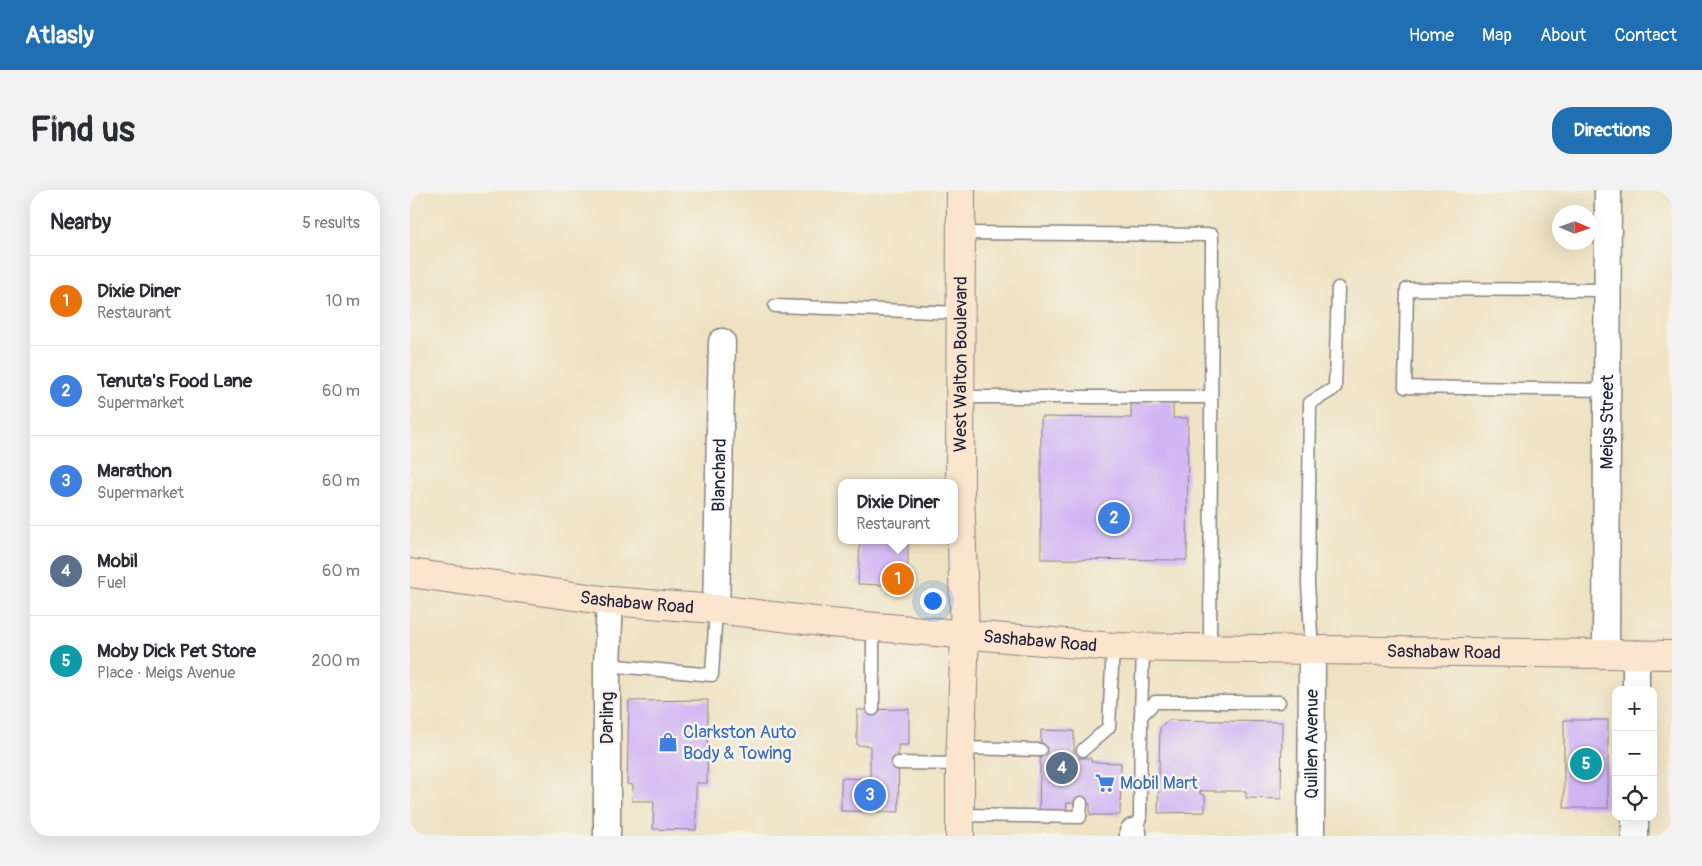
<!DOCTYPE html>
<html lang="en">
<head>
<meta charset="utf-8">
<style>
	:root { --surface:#fff; --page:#f2f2f3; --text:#2b2b33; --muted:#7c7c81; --line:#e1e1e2; --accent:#1f6fb2 }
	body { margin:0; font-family:Pangolin,sans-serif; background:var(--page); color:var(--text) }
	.controls { position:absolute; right:15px; bottom:15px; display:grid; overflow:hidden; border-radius:10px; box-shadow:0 5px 20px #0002 }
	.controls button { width:45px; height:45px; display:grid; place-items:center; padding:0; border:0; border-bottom:1px solid var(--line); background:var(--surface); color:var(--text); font:25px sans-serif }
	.compass { position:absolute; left:1142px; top:15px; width:45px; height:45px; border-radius:50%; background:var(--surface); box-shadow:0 5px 20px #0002; rotate:92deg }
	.you { position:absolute; left:522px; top:410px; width:18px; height:18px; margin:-12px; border:4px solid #fff; border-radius:50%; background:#1a73e8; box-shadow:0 0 0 8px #1a73e833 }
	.badge { display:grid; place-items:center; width:32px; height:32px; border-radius:50%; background:var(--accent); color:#fff; font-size:16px; font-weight:700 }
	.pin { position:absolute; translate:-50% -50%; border:2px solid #fff; box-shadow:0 1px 5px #0006 }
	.popup { position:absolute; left:428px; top:289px; width:120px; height:65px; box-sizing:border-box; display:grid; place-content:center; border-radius:10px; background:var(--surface); filter:drop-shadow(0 1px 4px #0005); font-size:16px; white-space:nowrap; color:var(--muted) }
	.popup b { font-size:19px; color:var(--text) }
	.popup::after { content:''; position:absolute; left:50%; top:100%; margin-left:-10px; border:10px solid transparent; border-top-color:var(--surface) }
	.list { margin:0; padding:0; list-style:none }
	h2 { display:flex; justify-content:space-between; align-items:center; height:65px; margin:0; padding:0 20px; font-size:21px }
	h2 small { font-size:16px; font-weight:400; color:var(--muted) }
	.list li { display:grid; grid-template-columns:32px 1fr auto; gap:15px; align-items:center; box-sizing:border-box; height:90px; padding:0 20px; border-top:1px solid var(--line) }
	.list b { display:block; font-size:19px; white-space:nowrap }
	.list p { margin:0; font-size:16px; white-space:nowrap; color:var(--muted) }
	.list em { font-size:16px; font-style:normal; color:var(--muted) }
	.icon { flex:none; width:28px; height:28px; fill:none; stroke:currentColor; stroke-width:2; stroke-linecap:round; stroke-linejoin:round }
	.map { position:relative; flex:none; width:1262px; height:646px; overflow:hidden; border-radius:20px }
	header { display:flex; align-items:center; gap:30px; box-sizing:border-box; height:70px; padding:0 25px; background:var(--accent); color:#fff }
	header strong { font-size:24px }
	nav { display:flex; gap:28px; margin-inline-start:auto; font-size:18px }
	.intro { display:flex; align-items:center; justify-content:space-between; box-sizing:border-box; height:120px; padding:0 30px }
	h1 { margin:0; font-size:35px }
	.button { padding:12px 22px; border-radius:20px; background:var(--accent); color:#fff; font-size:18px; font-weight:700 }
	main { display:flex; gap:30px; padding:0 30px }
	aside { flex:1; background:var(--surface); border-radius:20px; box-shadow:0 5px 20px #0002 }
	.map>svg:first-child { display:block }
	.building { fill:#d0b5f4 }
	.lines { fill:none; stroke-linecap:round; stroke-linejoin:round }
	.lane-casing { stroke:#88827f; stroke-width:15 }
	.street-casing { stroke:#88827f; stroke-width:29 }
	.secondary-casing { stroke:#88827f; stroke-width:30 }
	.lane { stroke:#fff; stroke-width:12 }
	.street { stroke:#fff; stroke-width:26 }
	.secondary { stroke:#fce5cf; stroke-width:28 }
	.labels { text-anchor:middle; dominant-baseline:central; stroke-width:5; stroke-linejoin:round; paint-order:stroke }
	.street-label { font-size:18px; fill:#22223b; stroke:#f7f3e8 }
	.shop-label { font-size:18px; fill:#366cbe; stroke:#f7f3e8; text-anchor:start }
</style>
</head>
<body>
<header>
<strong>Atlasly</strong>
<nav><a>Home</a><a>Map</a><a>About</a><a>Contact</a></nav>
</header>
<div class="intro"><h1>Find us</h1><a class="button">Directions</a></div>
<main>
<aside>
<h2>Nearby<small>5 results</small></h2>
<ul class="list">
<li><span class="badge" style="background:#e8710a">1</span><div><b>Dixie Diner</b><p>Restaurant</p></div><em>10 m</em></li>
<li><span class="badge" style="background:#3f7fe0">2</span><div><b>Tenuta's Food Lane</b><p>Supermarket</p></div><em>60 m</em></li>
<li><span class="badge" style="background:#3f7fe0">3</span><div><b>Marathon</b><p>Supermarket</p></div><em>60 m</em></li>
<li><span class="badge" style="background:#5c6f8a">4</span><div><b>Mobil</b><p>Fuel</p></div><em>60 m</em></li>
<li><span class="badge" style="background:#0f9aa8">5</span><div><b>Moby Dick Pet Store</b><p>Place · Meigs Avenue</p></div><em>200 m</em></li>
</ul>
</aside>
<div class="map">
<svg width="1262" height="646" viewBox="0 0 1262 646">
	<rect width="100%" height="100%" fill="#f7f3e8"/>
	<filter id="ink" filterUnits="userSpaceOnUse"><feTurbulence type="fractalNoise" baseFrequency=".02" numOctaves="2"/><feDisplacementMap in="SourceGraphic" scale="10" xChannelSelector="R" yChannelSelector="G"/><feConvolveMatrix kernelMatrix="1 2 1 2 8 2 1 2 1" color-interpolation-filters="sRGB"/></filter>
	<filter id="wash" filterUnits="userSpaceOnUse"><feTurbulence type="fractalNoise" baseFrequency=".0096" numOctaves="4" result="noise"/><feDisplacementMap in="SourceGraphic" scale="20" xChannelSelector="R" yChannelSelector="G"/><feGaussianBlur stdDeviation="1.12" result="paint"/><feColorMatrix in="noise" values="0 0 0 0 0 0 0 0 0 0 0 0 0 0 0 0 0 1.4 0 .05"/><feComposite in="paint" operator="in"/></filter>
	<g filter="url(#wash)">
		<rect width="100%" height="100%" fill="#eee2c3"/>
		<g id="blocks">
			<g class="building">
				<polygon points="721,212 763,212 763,228 778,228 777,370 631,369 631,227 721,228"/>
				<polygon points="450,350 498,350 498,396 448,394"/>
				<polygon points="298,510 297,593 286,593 286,640 243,639 244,611 222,611 223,595 217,594 219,511"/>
				<polygon points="499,519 499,555 488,555 489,622 431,621 431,588 460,589 460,556 447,555 447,520"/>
				<polygon points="758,530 872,532 871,609 836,608 836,601 790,601 790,604 795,605 795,622 748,623 750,538"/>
				<rect x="1154" y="530" width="44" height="88"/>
				<polygon points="631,540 664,541 664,568 681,568 681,572 711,573 710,625 680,625 680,614 671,613 657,613 656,623 629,623"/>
			</g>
		</g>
	</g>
	<g filter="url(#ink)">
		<use href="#blocks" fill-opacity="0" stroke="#88827f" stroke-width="1"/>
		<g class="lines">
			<defs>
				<g id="lane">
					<polyline points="551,43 802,45 800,459"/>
					<polyline points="365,116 551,123"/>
					<polyline points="1197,200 995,197 997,99 1197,100"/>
					<polyline points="551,207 801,207"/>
					<polyline points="902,461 898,393 900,213 925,198 928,98"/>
					<polyline points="197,475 302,485 306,419"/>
					<polyline points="463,519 463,437"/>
					<polyline points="731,526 733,458"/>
					<polyline points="551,558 630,560"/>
					<polyline points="673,560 699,537 703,457"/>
					<polyline points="488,573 550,574"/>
					<polyline points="550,625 670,627 671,613"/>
					<polyline points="723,642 730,628 731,526 745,512 869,512"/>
				</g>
				<g id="street">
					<path id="s1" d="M306,419l6,-267"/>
					<path id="s2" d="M1196,464l2,-464"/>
					<polyline points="1226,500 1226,464"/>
					<polyline points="197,646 197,475 200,411"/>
					<polyline points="723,646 723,642"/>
					<path id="s3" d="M901,646l1,-185"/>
					<polyline points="1225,646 1225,627"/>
				</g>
				<g id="secondary">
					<path id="s4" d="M0,383l200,28 106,8 114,14 283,24 559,8"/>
					<path id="s5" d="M550,646v-72l5,-130 -5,-143 1,-301"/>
				</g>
			</defs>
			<use href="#lane" class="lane-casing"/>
			<use href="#street" class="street-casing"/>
			<use href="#secondary" class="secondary-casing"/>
			<use href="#lane" class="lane"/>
			<use href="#street" class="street"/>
			<use href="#secondary" class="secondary"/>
		</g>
	</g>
	<defs>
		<symbol id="shop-bare" viewBox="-9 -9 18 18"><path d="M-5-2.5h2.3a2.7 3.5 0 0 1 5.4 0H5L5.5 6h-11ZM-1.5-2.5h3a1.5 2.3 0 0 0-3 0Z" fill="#3f7fe0" stroke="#f7f3e8" stroke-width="2.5" paint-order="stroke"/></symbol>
		<symbol id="supermarket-bare" viewBox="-9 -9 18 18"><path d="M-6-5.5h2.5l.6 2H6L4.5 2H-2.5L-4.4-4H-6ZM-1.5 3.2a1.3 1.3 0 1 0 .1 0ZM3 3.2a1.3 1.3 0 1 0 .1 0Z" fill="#3f7fe0" stroke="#f7f3e8" stroke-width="2.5" paint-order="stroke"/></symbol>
	</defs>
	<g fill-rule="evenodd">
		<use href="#shop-bare" x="244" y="538" width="28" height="28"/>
		<use href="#supermarket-bare" x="681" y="579" width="28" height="28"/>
	</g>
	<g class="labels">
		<g class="street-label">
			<text stroke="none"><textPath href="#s5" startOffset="472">West Walton Boulevard</textPath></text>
			<text stroke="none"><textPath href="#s2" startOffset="232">Meigs Street</textPath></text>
			<text stroke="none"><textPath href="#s1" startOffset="134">Blanchard</textPath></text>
			<text stroke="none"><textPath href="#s4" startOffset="229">Sashabaw Road</textPath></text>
			<text stroke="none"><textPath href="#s4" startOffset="634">Sashabaw Road</textPath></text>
			<text stroke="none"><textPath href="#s4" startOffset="1038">Sashabaw Road</textPath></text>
			<text transform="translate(197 528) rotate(-90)">Darling</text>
			<text stroke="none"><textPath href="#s3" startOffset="92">Quillen Avenue</textPath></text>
		</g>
		<g class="shop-label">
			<text x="273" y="542">Clarkston Auto<tspan x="273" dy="21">Body &amp; Towing</tspan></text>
			<text x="710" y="593">Mobil Mart</text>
		</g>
	</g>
</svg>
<div class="controls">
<button>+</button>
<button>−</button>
<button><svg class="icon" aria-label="locate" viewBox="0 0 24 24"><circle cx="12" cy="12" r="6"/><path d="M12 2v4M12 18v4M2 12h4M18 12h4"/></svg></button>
</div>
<svg class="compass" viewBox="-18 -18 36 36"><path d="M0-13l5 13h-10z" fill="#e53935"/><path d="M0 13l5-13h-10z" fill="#7c7c81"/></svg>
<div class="you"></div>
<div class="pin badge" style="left:488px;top:389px;background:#e8710a">1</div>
<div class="popup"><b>Dixie Diner</b>Restaurant</div>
<div class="pin badge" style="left:704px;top:328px;background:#3f7fe0">2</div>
<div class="pin badge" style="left:460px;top:605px;background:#3f7fe0">3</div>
<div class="pin badge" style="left:652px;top:578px;background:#5c6f8a">4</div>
<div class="pin badge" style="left:1176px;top:574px;background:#0f9aa8">5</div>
</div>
</main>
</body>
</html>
